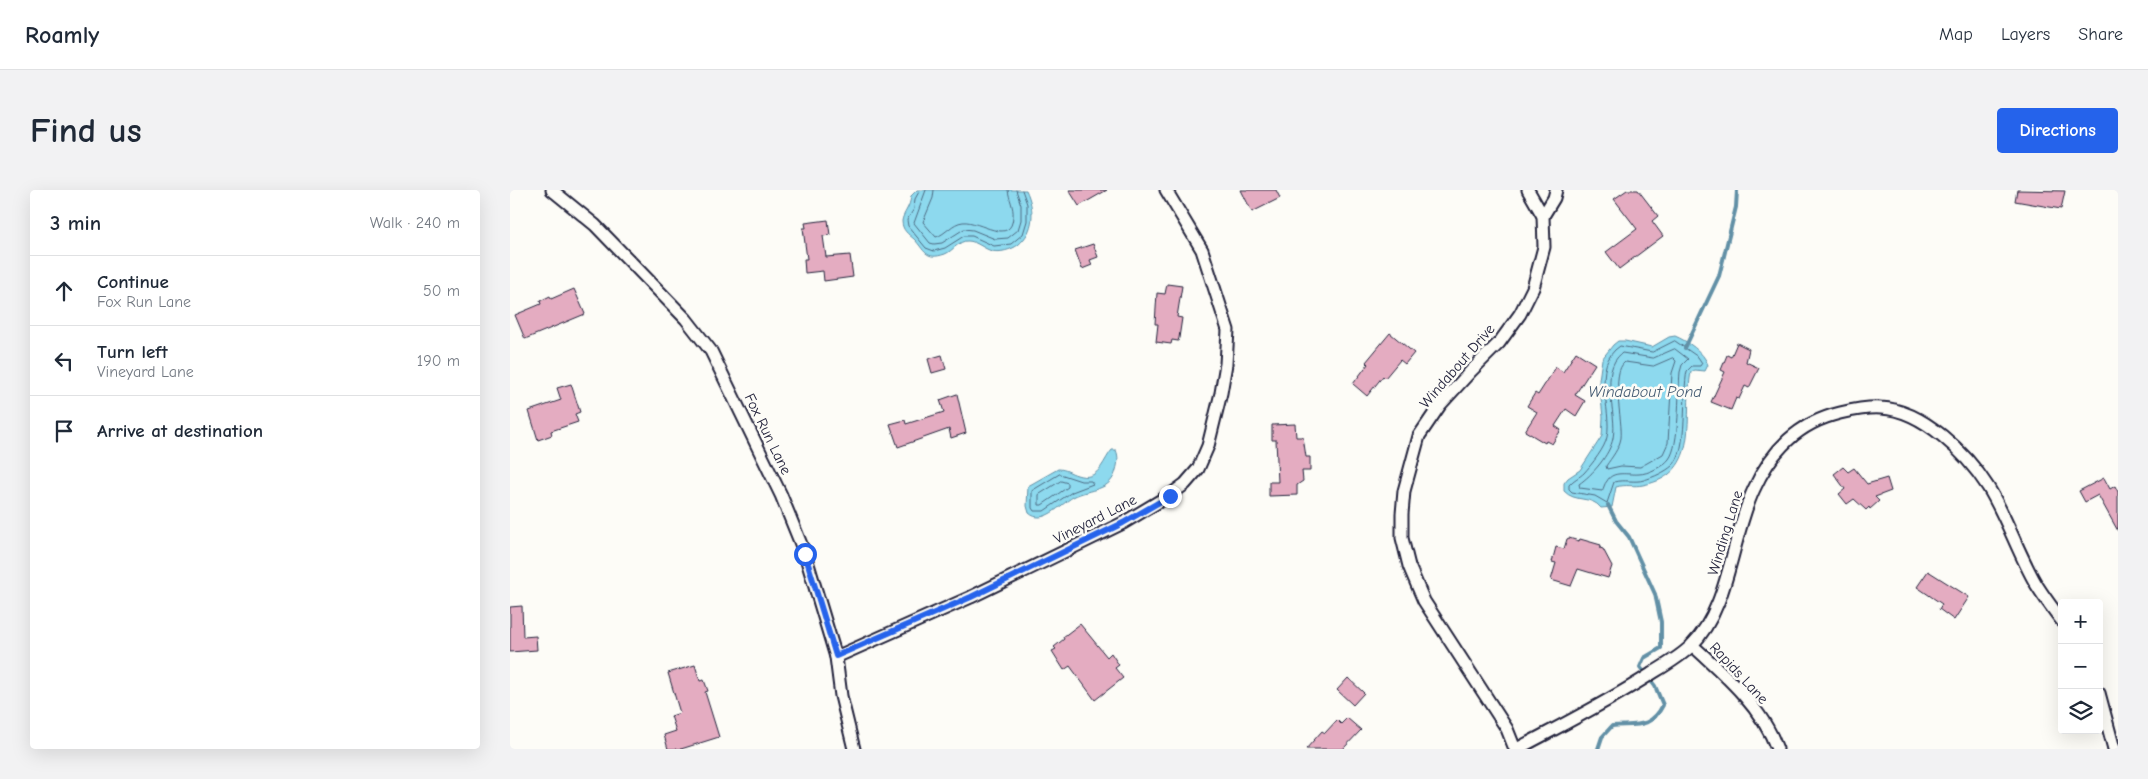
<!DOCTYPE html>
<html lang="en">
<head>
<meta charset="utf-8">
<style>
	:root { --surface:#fff; --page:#f2f2f3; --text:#1f2937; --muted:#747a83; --line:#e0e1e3; --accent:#2563eb }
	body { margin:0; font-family:"Comic Neue",sans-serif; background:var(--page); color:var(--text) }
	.controls { position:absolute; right:15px; bottom:15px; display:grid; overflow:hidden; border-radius:5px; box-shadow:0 5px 20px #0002 }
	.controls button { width:45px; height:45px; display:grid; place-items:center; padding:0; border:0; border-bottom:1px solid var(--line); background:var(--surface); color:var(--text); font:25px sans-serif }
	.stop { position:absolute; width:15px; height:15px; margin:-11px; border:4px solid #2563eb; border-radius:50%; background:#fff }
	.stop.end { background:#2563eb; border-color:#fff; box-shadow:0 1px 5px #0008 }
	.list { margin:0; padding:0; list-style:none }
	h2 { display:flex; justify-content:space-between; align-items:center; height:65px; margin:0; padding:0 20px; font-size:21px }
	h2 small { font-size:16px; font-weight:400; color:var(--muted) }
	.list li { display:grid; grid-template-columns:32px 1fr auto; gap:15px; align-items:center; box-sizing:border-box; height:70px; padding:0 20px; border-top:1px solid var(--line) }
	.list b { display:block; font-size:19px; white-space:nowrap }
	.list p { margin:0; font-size:16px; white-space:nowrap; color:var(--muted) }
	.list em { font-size:16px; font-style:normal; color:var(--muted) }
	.icon { flex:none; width:28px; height:28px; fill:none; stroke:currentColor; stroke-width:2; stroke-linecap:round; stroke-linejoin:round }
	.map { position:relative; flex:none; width:1608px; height:559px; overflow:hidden; border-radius:5px }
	header { display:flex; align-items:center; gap:30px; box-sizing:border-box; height:70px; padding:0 25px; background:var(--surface); border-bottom:1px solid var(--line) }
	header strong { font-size:24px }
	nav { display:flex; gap:28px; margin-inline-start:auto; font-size:18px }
	.intro { display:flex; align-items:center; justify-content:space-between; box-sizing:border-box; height:120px; padding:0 30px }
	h1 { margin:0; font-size:35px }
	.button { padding:12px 22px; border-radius:5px; background:var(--accent); color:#fff; font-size:18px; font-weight:700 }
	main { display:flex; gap:30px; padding:0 30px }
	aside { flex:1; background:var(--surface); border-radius:5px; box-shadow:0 5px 20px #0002 }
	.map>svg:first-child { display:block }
	.water { fill:#8dd9ee; stroke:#6290a6 }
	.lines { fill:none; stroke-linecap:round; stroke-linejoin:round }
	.shore { stroke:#4d6b83; stroke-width:1 }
	.stream { stroke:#6290a6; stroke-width:4 }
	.building { fill:#e4acc1; stroke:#22223b }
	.minor-casing { stroke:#22223b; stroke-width:15 }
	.minor { stroke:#fdfcf7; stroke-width:11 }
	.route { stroke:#2563eb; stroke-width:6 }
	.labels { text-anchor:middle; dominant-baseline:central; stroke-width:5; stroke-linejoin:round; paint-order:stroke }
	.street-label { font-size:15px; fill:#22223b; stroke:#fdfcf7 }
	.water-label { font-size:16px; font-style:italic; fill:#425971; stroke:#fdfcf7 }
</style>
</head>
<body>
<header>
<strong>Roamly</strong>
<nav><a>Map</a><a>Layers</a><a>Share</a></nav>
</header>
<div class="intro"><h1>Find us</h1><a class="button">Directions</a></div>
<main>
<aside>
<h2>3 min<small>Walk · 240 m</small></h2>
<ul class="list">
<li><svg class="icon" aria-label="ahead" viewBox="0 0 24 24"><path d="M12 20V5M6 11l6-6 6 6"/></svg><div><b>Continue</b><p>Fox Run Lane</p></div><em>50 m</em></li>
<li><svg class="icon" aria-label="left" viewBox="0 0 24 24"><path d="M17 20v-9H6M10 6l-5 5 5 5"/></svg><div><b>Turn left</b><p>Vineyard Lane</p></div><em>190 m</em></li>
<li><svg class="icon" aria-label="arrive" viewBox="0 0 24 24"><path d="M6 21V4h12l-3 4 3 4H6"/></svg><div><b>Arrive at destination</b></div></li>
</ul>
</aside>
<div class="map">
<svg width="1608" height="559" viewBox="0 0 1608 559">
	<rect width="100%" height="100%" fill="#fdfcf7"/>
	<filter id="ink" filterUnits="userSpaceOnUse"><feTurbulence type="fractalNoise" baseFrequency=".02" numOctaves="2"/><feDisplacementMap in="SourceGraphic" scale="10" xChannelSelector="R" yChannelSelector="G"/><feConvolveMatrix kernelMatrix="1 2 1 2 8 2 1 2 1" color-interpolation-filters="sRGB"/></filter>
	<g filter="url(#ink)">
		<g class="water">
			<path d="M407,0h109c9,19 9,41 -8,55 -7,5 -18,8 -26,6 -8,-2 -16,-10 -24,-10 -9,-1 -15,10 -23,13 -20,7 -20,-4 -31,-15 -6,-5 -12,-9 -12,-18 1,-8 8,-13 9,-25z"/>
			<path d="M1165,146c12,5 29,16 33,29l-3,6 -10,-1 -4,2c-8,42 12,102 -48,113 -9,2 -17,-1 -27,2l-4,20 -11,1c-10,-13 -26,-5 -37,-17v-8l4,-5 12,-8 22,-34 1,-19 -4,-37 3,-21 11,-14 5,-4h7l27,6 17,-10z"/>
			<path d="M602,260h4c3,7 2,13 0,20 -5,22 -26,18 -43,27 -12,7 -30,29 -44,16l-2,-7 1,-20 30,-17c8,0 12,4 19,6 22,7 25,-13 35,-25z"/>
		</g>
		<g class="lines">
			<g class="shore">
				<polyline points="410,0 405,9 404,19 397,30 398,36 416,58 424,61 435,58 454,46 462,46 484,56 501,54 513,44 517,31 517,14 512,0"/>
				<polyline points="416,0 404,33 420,53 424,54 432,53 454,39 463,40 485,49 498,48 508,40 511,30 511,15 506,0"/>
				<path d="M424,0l-1,8 -10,24 13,15c10,-3 16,-14 27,-15 16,-2 49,25 50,-6 1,-9 -4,-17 -5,-26"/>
				<path d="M1165,151l23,16 4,6 -2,3h-8l-5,5c-5,22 2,80 -15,95 -7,6 -18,11 -28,14 -9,3 -20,-1 -30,2l-7,21 -12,-7 -23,-4 -3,-3v-4c5,-6 11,-8 15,-12 8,-9 21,-25 23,-36 6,-28 -17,-71 13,-91l32,6z"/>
				<path d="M1165,159l13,10 -6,6 -2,7c-2,20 0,73 -11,87 -5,7 -21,15 -30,15 -11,1 -26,-4 -32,7 -3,3 -3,7 -5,10l-22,-3 -1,-4c13,-9 31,-29 34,-46 5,-26 -15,-66 9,-85l31,5z"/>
				<path d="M1163,168l3,3 -4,12 -4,70 -5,11 -23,13 -19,-1 -14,3 -1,-3c6,-9 13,-17 15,-28 2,-18 -11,-65 4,-76l28,4z"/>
				<polygon points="550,284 571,291 581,291 583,294 562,302 534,321 524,321 522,318 522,301"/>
				<polygon points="551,291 558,293 558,297 532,315 529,315 529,305"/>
			</g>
			<g class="stream">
				<polyline points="1175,158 1209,86 1226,17 1227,0"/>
				<path d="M1088,559l4,-12 10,-11c24,-2 39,3 51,-21l-8,-19 -15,-19 4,-9 17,-10v-26l-6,-28 -26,-57 -13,-16 -8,-16"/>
			</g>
		</g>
		<g class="building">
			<polygon points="559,0 597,0 569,16"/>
			<polygon points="731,0 766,0 770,8 742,22"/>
			<polygon points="1117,0 1128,0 1148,26 1142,31 1153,46 1109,79 1096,62 1127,39 1104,9"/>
			<polygon points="1507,0 1555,1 1551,19 1505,11"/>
			<polygon points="318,30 320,45 313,46 316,67 340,65 343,87 314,91 313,81 295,83 294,69 297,69 293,38 296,38 295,33"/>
			<polygon points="583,54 588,67 580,70 582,75 572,79 565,60"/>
			<polygon points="657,94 672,96 667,127 672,128 669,148 668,151 662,150 661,154 646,152 648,134 645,134 647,103 655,104"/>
			<polygon points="64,99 75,124 15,149 5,125 31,114 30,111 40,106 41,109"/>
			<polygon points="880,143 904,163 895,174 890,170 875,188 873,186 857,206 843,194 858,174 856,172"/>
			<polygon points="1227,153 1239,159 1236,172 1249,178 1239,198 1235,196 1229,209 1226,208 1221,220 1201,212 1215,182 1211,180 1217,165 1221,167"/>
			<polygon points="1066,162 1085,174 1065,205 1075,211 1066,226 1056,219 1045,236 1051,240 1042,254 1036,251 1035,253 1015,241 1027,222 1017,216 1025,203 1028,205 1046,177 1053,182"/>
			<polygon points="432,165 436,179 422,183 418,169"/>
			<polygon points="61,194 70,222 65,224 68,232 41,241 42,245 28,250 19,221 51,210 47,198"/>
			<polygon points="447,204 456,243 441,248 439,239 388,257 380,234 395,230 396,234 434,222 430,210"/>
			<polygon points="785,234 786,247 793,247 796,267 800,267 800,281 792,281 793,291 787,295 787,305 759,306 759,292 768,292 766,250 762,250 762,235"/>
			<polygon points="1333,277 1338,282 1344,278 1357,294 1377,288 1381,301 1365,307 1369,311 1360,319 1359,317 1356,320 1344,309 1337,314 1329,304 1335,299 1324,284"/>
			<polygon points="1594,288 1600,299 1605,296 1608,302 1608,341 1588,305 1575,312 1569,301"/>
			<polygon points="1059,348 1069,351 1070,349 1091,355 1090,358 1093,359 1102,376 1098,388 1068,379 1061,396 1041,390 1046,373 1042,372 1046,357 1054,359 1057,349"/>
			<polygon points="1418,381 1459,407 1444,430 1429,419 1432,414 1407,397"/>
			<polygon points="12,416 13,447 26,446 27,460 0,462 0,417"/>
			<polygon points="570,434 597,467 601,463 609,475 605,478 613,488 585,510 560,476 554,480 542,461 546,459 544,457 554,449 553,447"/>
			<polygon points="185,475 190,491 194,490 198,501 195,502 209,547 171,559 158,559 154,545 166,541 161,526 170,523 158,483"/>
			<polygon points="838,488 854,503 843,515 827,500"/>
			<polygon points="837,528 851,540 833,559 796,559 812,541 815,543 827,530 831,534"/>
		</g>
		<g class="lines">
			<defs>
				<g id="minor">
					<polyline points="42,0 85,35 176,129 201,161 271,305 295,364 326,467 331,506 344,559"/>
					<polyline points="1033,26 1044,8 1046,0"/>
					<path d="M1182,455c32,29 70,62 85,104"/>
					<polyline points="326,467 461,407 613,333 660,305 675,294 688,279 698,256 711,203 716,174 718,140 692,60 656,0"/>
					<polyline points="1589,503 1604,559"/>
					<polyline points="1005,559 997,539 914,411 899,376 892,348 892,324 894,301 909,246 930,215 961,181 989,153 1010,124 1023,98 1034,57 1033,26 1018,0"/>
					<path d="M1007,559c45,-24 91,-47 134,-75 13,-8 29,-17 40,-28 39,-39 40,-109 63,-157 18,-39 44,-66 86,-76 13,-3 28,-6 41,-5 42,2 86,46 107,79 19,31 30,66 48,97 8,13 17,25 26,37"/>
				</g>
			</defs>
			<use href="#minor" class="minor-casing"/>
			<use href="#minor" class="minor"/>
		</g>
	</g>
	<g class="lines" filter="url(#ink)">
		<polyline class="route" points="295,364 326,466 461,407 613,333 660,306"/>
	</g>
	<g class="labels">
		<g class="street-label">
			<text transform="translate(947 176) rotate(-49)">Windabout Drive</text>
			<text transform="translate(258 244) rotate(64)">Fox Run Lane</text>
			<text transform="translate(585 329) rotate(-27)">Vineyard Lane</text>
			<text transform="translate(1215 343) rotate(-73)">Winding Lane</text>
			<text transform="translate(1229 483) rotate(47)">Rapids Lane</text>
		</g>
		<g class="water-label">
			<text x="1135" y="202">Windabout Pond</text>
		</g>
	</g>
</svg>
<div class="controls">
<button>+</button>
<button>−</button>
<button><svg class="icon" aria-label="layers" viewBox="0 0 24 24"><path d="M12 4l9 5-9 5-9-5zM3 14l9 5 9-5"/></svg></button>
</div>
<div class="stop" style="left:295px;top:364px"></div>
<div class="stop end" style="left:660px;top:306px"></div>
</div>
</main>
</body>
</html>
